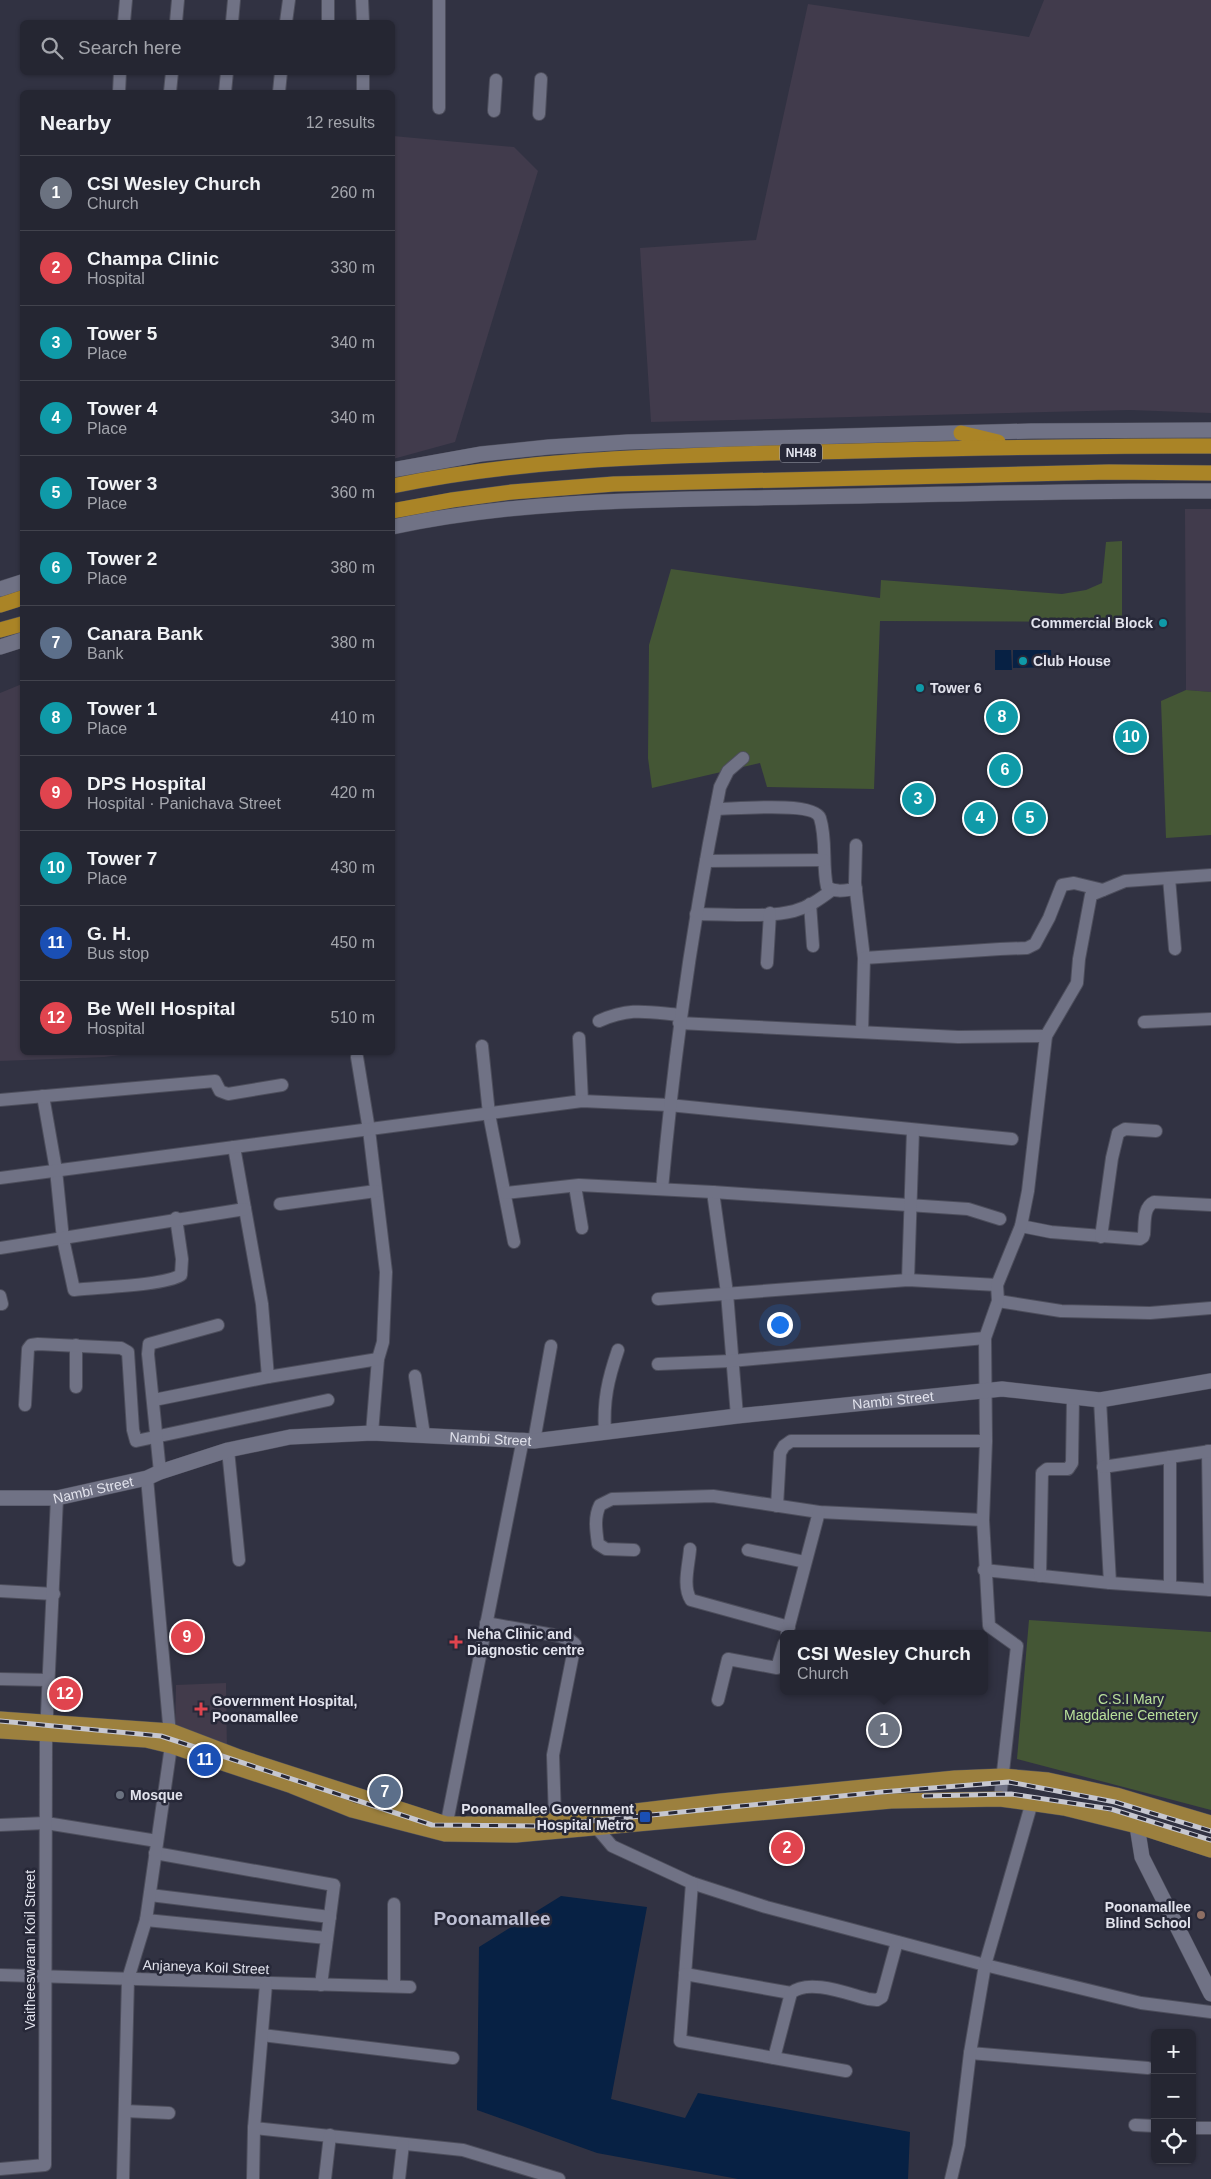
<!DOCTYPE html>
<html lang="en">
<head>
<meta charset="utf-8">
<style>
	:root { --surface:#252632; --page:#31323e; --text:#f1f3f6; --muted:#a3a5ac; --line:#42434d; --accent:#c1be40 }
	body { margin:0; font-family:Arial,sans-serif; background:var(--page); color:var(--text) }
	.controls { position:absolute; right:15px; bottom:15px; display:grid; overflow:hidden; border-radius:8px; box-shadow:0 1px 4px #0004 }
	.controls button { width:45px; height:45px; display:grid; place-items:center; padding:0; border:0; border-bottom:1px solid var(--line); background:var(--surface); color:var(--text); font:25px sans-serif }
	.you { position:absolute; left:779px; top:1324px; width:18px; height:18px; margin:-12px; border:4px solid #fff; border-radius:50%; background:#1a73e8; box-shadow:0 0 0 8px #1a73e833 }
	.badge { display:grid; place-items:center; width:32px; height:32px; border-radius:50%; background:var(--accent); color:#fff; font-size:16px; font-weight:700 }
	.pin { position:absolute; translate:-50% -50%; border:2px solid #fff; box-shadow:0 1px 5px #0006 }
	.popup { position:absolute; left:780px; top:1630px; width:208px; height:65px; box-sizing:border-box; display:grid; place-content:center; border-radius:8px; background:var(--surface); filter:drop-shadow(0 1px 4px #0005); font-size:16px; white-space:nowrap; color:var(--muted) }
	.popup b { font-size:19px; color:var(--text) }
	.popup::after { content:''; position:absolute; left:50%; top:100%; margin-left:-10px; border:10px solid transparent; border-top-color:var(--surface) }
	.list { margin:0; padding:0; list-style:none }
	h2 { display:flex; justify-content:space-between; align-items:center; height:65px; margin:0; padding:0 20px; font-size:21px }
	h2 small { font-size:16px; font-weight:400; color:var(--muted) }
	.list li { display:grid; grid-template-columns:32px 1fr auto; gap:15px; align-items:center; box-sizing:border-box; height:75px; padding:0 20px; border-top:1px solid var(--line) }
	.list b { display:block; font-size:19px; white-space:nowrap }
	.list p { margin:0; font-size:16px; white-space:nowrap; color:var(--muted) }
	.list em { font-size:16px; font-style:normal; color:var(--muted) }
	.icon { flex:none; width:28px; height:28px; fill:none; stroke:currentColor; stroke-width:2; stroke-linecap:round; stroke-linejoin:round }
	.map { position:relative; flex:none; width:1211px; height:2179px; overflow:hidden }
	.search { position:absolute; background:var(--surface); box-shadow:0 1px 4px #0004; left:20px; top:20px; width:375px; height:55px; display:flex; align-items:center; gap:12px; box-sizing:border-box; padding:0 18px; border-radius:8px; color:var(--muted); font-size:19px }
	.panel { position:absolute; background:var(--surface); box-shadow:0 1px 4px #0004; left:20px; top:90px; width:375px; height:965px; border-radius:8px }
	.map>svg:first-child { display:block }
	.industrial { fill:#413b4c }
	.medical { fill:#423b4b }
	.green { fill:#445635 }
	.water { fill:#072144 }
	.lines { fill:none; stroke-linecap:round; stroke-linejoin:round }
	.minor-casing { stroke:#4d4e5c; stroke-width:14 }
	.tertiary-casing { stroke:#4d4e5c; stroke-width:16 }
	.primary-casing { stroke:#4d4e5c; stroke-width:16 }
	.trunk-casing { stroke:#4d4e5c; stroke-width:16 }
	.minor { stroke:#707285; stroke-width:12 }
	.tertiary { stroke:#707285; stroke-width:15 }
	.primary { stroke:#9c803e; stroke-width:15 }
	.trunk { stroke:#aa8426; stroke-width:15 }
	.rail-casing { stroke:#c6c7d1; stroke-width:5 }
	.rail { stroke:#272838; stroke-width:3; stroke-dasharray:9; stroke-linecap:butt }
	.culture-dot { fill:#0f9aa8; stroke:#272838; stroke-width:2 }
	.health-dot { fill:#e0444e; stroke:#272838; stroke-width:2 }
	.worship-dot { fill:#6b7280; stroke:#272838; stroke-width:2 }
	.transit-dot { fill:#1a4fb4; stroke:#272838; stroke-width:2 }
	.education-dot { fill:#8d6e63; stroke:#272838; stroke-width:2 }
	.labels { text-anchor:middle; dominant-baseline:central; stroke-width:5; stroke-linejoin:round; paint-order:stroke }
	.shield { fill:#272838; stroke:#a9aab6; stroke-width:1 }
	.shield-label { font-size:12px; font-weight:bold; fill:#e1e2ec }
	.poi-label { font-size:14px; font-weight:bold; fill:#e1e2ec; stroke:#272838; text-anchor:start }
	.street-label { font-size:14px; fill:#e1e2ec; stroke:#272838 }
	.park-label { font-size:14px; fill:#b9e09a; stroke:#272838 }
	.district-label { font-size:19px; font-weight:bold; fill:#bec0d4; stroke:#272838 }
</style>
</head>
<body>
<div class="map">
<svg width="1211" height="2179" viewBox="0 0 1211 2179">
	<rect width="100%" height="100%" fill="#313242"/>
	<g class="industrial">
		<polygon points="1044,0 1211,0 1211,413 1130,410 651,422 640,248 756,240 808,4 1029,37"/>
		<polygon points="393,136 514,147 538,171 455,442 393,459"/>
		<polygon points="1185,509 1211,509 1211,692 1186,690"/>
		<polygon points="22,684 22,1052 137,1053 104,1057 0,1061 0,693"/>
	</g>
	<polygon class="medical" points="226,1683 227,1754 175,1733 176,1685"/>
	<g class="green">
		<polygon points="1122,541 1122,617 1118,622 880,621 874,789 767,787 760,763 652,788 648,758 649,645 671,569 880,598 881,580 1062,594 1086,590 1102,583 1106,542"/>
		<polygon points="1186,690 1211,692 1211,835 1166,838 1161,701"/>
		<polygon points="1029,1620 1211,1632 1211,1810 1017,1759"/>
	</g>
	<g class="water">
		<polygon points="995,650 1011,650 1012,670 995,670"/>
		<polygon points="1013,650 1051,650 1052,667 1013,668"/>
		<polygon points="561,1896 647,1907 611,2099 685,2118 698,2093 910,2132 908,2179 738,2179 597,2153 477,2110 479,1947"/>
	</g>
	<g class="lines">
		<defs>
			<g id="minor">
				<polyline points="362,0 363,22"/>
				<polyline points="124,22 126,0"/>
				<polyline points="176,22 178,0"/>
				<polyline points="232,22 234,0"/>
				<polyline points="286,22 289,0"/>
				<polyline points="328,22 328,0"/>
				<polyline points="363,72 363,92"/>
				<polyline points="119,92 120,72"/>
				<polyline points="170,92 172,72"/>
				<polyline points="225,92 227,72"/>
				<polyline points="279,92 281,72"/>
				<polyline points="439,108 439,0"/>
				<polyline points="494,111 496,80"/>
				<polyline points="539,114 541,79"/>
				<path d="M716,809c18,0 98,-8 104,9 7,22 2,47 7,69 9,6 19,3 29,2"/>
				<polyline points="856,845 855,883 864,958 862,1032"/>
				<polyline points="706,861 824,860"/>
				<polyline points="1169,878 1175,949"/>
				<polyline points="810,904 813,946"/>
				<path d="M696,914c28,0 72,4 98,-3 15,-4 26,-12 38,-21"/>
				<polyline points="864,958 1000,949 1027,948 1035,944 1049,918 1062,885 1074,883 1103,890"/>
				<polyline points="767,963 770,913"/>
				<path d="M599,1021c32,-14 48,-9 81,-6"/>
				<polyline points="1144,1022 1211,1019"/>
				<polyline points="679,1023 958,1037 1046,1036"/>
				<polyline points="579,1038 582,1101"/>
				<polyline points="482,1046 489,1114 514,1242"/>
				<polyline points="357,1057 369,1130 386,1272 383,1342 378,1359 372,1433"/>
				<path d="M43,1096l13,74 7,69 11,51c24,-3 89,-4 107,-15l1,-16 -6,-41"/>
				<polyline points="0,1100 215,1081 220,1091 228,1094 282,1085"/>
				<polyline points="234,1147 262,1304 268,1377"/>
				<polyline points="0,1178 582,1101 669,1105 1012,1139"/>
				<polyline points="575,1186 582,1228"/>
				<path d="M662,1189c12,-136 31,-269 58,-402l8,-16 15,-13"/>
				<polyline points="713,1192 727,1293 737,1416"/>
				<polyline points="505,1193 579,1185 713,1192 968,1209 1000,1219"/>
				<polyline points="280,1204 376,1191"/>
				<path d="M1021,1226l30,6 89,7 3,-2 1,-3c1,-11 -1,-27 10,-32l57,3"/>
				<polyline points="1101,1237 1112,1158 1118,1133 1125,1129 1156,1131"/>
				<polyline points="0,1248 245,1209"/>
				<polyline points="908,1280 913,1130"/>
				<polyline points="0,1296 2,1304 0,1304"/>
				<polyline points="658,1299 908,1280 997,1285"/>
				<polyline points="998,1301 1061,1311 1150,1313 1211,1308"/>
				<polyline points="658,1364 731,1361 985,1338"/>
				<polyline points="415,1376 424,1435"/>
				<polyline points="76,1387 76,1345"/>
				<polyline points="154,1400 268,1377 378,1359"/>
				<polyline points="1100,1400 1110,1583"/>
				<polyline points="25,1405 28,1349 31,1345 38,1344 121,1348 128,1352 133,1430 136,1441 328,1400"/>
				<path d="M605,1432c-2,-31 3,-53 13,-82"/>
				<polyline points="534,1441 551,1346"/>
				<polyline points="228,1450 239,1560"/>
				<polyline points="1208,1451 1210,1590"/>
				<polyline points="1170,1457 1170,1587"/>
				<polyline points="1103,1467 1211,1451"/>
				<polyline points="160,1472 148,1354 149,1344 218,1325"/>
				<polyline points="777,1506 780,1453 784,1446 791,1441 986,1441"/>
				<path d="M690,1549c-1,15 -8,38 1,51l98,27"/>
				<path d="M634,1550l-28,-1 -8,-5c-2,-14 -4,-27 2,-39l12,-6 101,-3 106,16 164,8"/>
				<polyline points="748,1550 805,1562"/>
				<polyline points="984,1570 1110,1583 1211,1590"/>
				<polyline points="1040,1576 1042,1473 1047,1469 1068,1469 1072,1463 1073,1397"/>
				<polyline points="0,1591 54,1594"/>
				<polyline points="486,1623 559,1636 569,1639 575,1644 553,1755 555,1820"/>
				<polyline points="787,1633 819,1512"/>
				<polyline points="0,1679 47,1680"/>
				<polyline points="718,1700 728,1659 777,1668 784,1644"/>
				<polyline points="1000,1799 1017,1646 989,1626 983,1520 986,1441 985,1338 998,1301 997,1285 1021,1226 1028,1191 1046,1036 1077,983 1079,959 1091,895 1125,881 1211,875"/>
				<polyline points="595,1821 596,1827 612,1846 692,1883 766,1907 985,1965 1141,2003 1211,2012"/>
				<polyline points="0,1825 46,1823 157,1841"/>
				<polyline points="445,1832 523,1439"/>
				<polyline points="155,1853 334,1885 321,1985"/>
				<polyline points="692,1883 680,2041 846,2071"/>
				<polyline points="150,1895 330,1917"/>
				<polyline points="146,1920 327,1938"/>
				<polyline points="685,1974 791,1993"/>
				<polyline points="0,1975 410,1987"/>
				<polyline points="394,1986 394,1904"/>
				<polyline points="262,2035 453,2058"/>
				<polyline points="970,2053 1148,2068"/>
				<path d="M774,2058l17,-65c18,-15 57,1 77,6l9,1 5,-3 15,-55"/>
				<polyline points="125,2111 169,2113"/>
				<polyline points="1135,2125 1155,2126"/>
				<polyline points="254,2128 463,2150 559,2179"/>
				<polyline points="1192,2128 1211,2128"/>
				<polyline points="0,2169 45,2165 46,1735 57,1498"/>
				<polyline points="123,2179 128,1979 146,1920 171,1746 147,1478"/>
				<polyline points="253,2179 254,2128 266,1984"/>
				<polyline points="325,2179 330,2135"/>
				<polyline points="399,2179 403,2144"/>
				<polyline points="951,2179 959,2145 970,2053 985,1965 1032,1802"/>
			</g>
			<g id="tertiary">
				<polyline points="392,470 481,454 549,447 628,442 1031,431 1211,430"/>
				<path d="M392,527c136,-29 273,-27 411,-30 136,-2 272,-7 408,-6"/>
				<polyline points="0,589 22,582"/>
				<polyline points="0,647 22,640"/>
				<path id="s1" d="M0,1498h57l90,-20 13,-6 68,-22 62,-13 82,-4 162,8 203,-25 265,-27 98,11 111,-19"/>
				<polyline points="1137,1826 1142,1857 1211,1994"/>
			</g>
			<g id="primary">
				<polyline points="0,1719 171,1731 239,1757 446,1824 524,1824 721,1801 955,1778 1003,1776 1048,1780 1116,1795 1211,1823"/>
				<polyline points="0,1731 146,1740 171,1746 292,1786 352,1810 445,1834 516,1835 891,1801 1000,1799 1064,1808 1137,1826 1211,1850"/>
			</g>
			<g id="trunk">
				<polyline points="961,433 998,442"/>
				<path d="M392,486c139,-29 278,-30 419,-34 133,-3 267,-7 400,-6"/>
				<polyline points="392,511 452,500 512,492 614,484 1109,472 1211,473"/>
				<polyline points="0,605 22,598"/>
				<polyline points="0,630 22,624"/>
			</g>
		</defs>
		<use href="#minor" class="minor-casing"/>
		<use href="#tertiary" class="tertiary-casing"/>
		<use href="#primary" class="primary-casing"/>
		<use href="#trunk" class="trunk-casing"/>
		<use href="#minor" class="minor"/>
		<use href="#tertiary" class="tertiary"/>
		<use href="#primary" class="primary"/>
		<use href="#trunk" class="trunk"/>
		<defs>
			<g id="rail">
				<polyline points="0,1721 161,1736 432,1825 541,1826 881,1792 1009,1782 1115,1802 1211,1831"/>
				<polyline points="924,1796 1011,1794 1111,1809 1211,1840"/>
			</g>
		</defs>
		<use href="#rail" class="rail-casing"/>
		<use href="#rail" class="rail"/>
	</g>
	<g class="culture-dot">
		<circle cx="1163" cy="623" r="5"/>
		<circle cx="1023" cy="661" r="5"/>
		<circle cx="920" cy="688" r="5"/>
	</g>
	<g class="health-dot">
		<path d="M453.5 1634.5h5v5h5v5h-5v5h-5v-5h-5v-5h5z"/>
		<path d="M198.5 1701.5h5v5h5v5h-5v5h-5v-5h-5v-5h5z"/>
	</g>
	<circle class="worship-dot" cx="120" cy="1795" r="5"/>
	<rect class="transit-dot" x="639" y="1811" width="12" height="12" rx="2.5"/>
	<circle class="education-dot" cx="1201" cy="1915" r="5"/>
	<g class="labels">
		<rect class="shield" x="780" y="443.5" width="42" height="19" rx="4"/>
		<g class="shield-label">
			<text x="801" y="453">NH48</text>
		</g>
		<g class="poi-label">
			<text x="1153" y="623" text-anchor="end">Commercial Block</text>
			<text x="1033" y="661">Club House</text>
			<text x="930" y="688">Tower 6</text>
			<text x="467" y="1634">Neha Clinic and<tspan x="467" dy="16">Diagnostic centre</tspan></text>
			<text x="212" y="1701">Government Hospital,<tspan x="212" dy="16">Poonamallee</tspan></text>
			<text x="130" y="1795">Mosque</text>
			<text x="634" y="1809" text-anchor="end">Poonamallee Government<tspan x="634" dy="16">Hospital Metro</tspan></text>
			<text x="1191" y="1907" text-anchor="end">Poonamallee<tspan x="1191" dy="16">Blind School</tspan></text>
		</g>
		<g class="street-label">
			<text stroke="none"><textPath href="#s1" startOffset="904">Nambi Street</textPath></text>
			<text stroke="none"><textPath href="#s1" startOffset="499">Nambi Street</textPath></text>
			<text stroke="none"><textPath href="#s1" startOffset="94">Nambi Street</textPath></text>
			<text transform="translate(30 1950) rotate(-90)">Vaitheeswaran Koil Street</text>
			<text transform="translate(206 1967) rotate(2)">Anjaneya Koil Street</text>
		</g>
		<g class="park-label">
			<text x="1131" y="1699">C.S.I Mary<tspan x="1131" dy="16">Magdalene Cemetery</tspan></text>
		</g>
		<g class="district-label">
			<text x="492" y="1918">Poonamallee</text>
		</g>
	</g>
</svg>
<div class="controls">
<button>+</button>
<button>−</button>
<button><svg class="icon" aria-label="locate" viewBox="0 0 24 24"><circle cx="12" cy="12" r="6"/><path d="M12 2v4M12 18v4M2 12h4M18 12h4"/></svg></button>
</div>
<div class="you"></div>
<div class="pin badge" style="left:884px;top:1730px;background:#6b7280">1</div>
<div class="popup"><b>CSI Wesley Church</b>Church</div>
<div class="pin badge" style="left:787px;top:1848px;background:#e0444e">2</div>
<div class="pin badge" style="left:918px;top:799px;background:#0f9aa8">3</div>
<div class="pin badge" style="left:980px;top:818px;background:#0f9aa8">4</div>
<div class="pin badge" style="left:1030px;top:818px;background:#0f9aa8">5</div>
<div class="pin badge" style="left:1005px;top:770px;background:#0f9aa8">6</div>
<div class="pin badge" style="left:385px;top:1792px;background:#5c6f8a">7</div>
<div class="pin badge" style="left:1002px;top:717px;background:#0f9aa8">8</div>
<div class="pin badge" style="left:187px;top:1637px;background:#e0444e">9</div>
<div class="pin badge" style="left:1131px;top:737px;background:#0f9aa8">10</div>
<div class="pin badge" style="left:205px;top:1760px;background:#1a4fb4">11</div>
<div class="pin badge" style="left:65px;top:1694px;background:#e0444e">12</div>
<div class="search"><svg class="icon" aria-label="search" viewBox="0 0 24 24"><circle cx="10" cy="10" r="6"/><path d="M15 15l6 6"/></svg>Search here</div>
<section class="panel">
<h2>Nearby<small>12 results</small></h2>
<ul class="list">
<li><span class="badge" style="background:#6b7280">1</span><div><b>CSI Wesley Church</b><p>Church</p></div><em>260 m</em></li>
<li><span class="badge" style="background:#e0444e">2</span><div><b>Champa Clinic</b><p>Hospital</p></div><em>330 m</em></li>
<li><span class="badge" style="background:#0f9aa8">3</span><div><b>Tower 5</b><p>Place</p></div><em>340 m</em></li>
<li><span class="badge" style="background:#0f9aa8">4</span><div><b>Tower 4</b><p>Place</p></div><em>340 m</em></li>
<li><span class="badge" style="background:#0f9aa8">5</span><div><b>Tower 3</b><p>Place</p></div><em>360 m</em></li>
<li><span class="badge" style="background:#0f9aa8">6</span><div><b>Tower 2</b><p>Place</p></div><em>380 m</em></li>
<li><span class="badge" style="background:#5c6f8a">7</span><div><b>Canara Bank</b><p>Bank</p></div><em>380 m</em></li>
<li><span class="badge" style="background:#0f9aa8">8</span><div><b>Tower 1</b><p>Place</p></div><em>410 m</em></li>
<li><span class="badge" style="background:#e0444e">9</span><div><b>DPS Hospital</b><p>Hospital · Panichava Street</p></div><em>420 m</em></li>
<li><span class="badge" style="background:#0f9aa8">10</span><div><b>Tower 7</b><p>Place</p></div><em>430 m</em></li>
<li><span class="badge" style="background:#1a4fb4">11</span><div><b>G. H.</b><p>Bus stop</p></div><em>450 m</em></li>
<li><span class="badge" style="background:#e0444e">12</span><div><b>Be Well Hospital</b><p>Hospital</p></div><em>510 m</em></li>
</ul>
</section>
</div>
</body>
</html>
